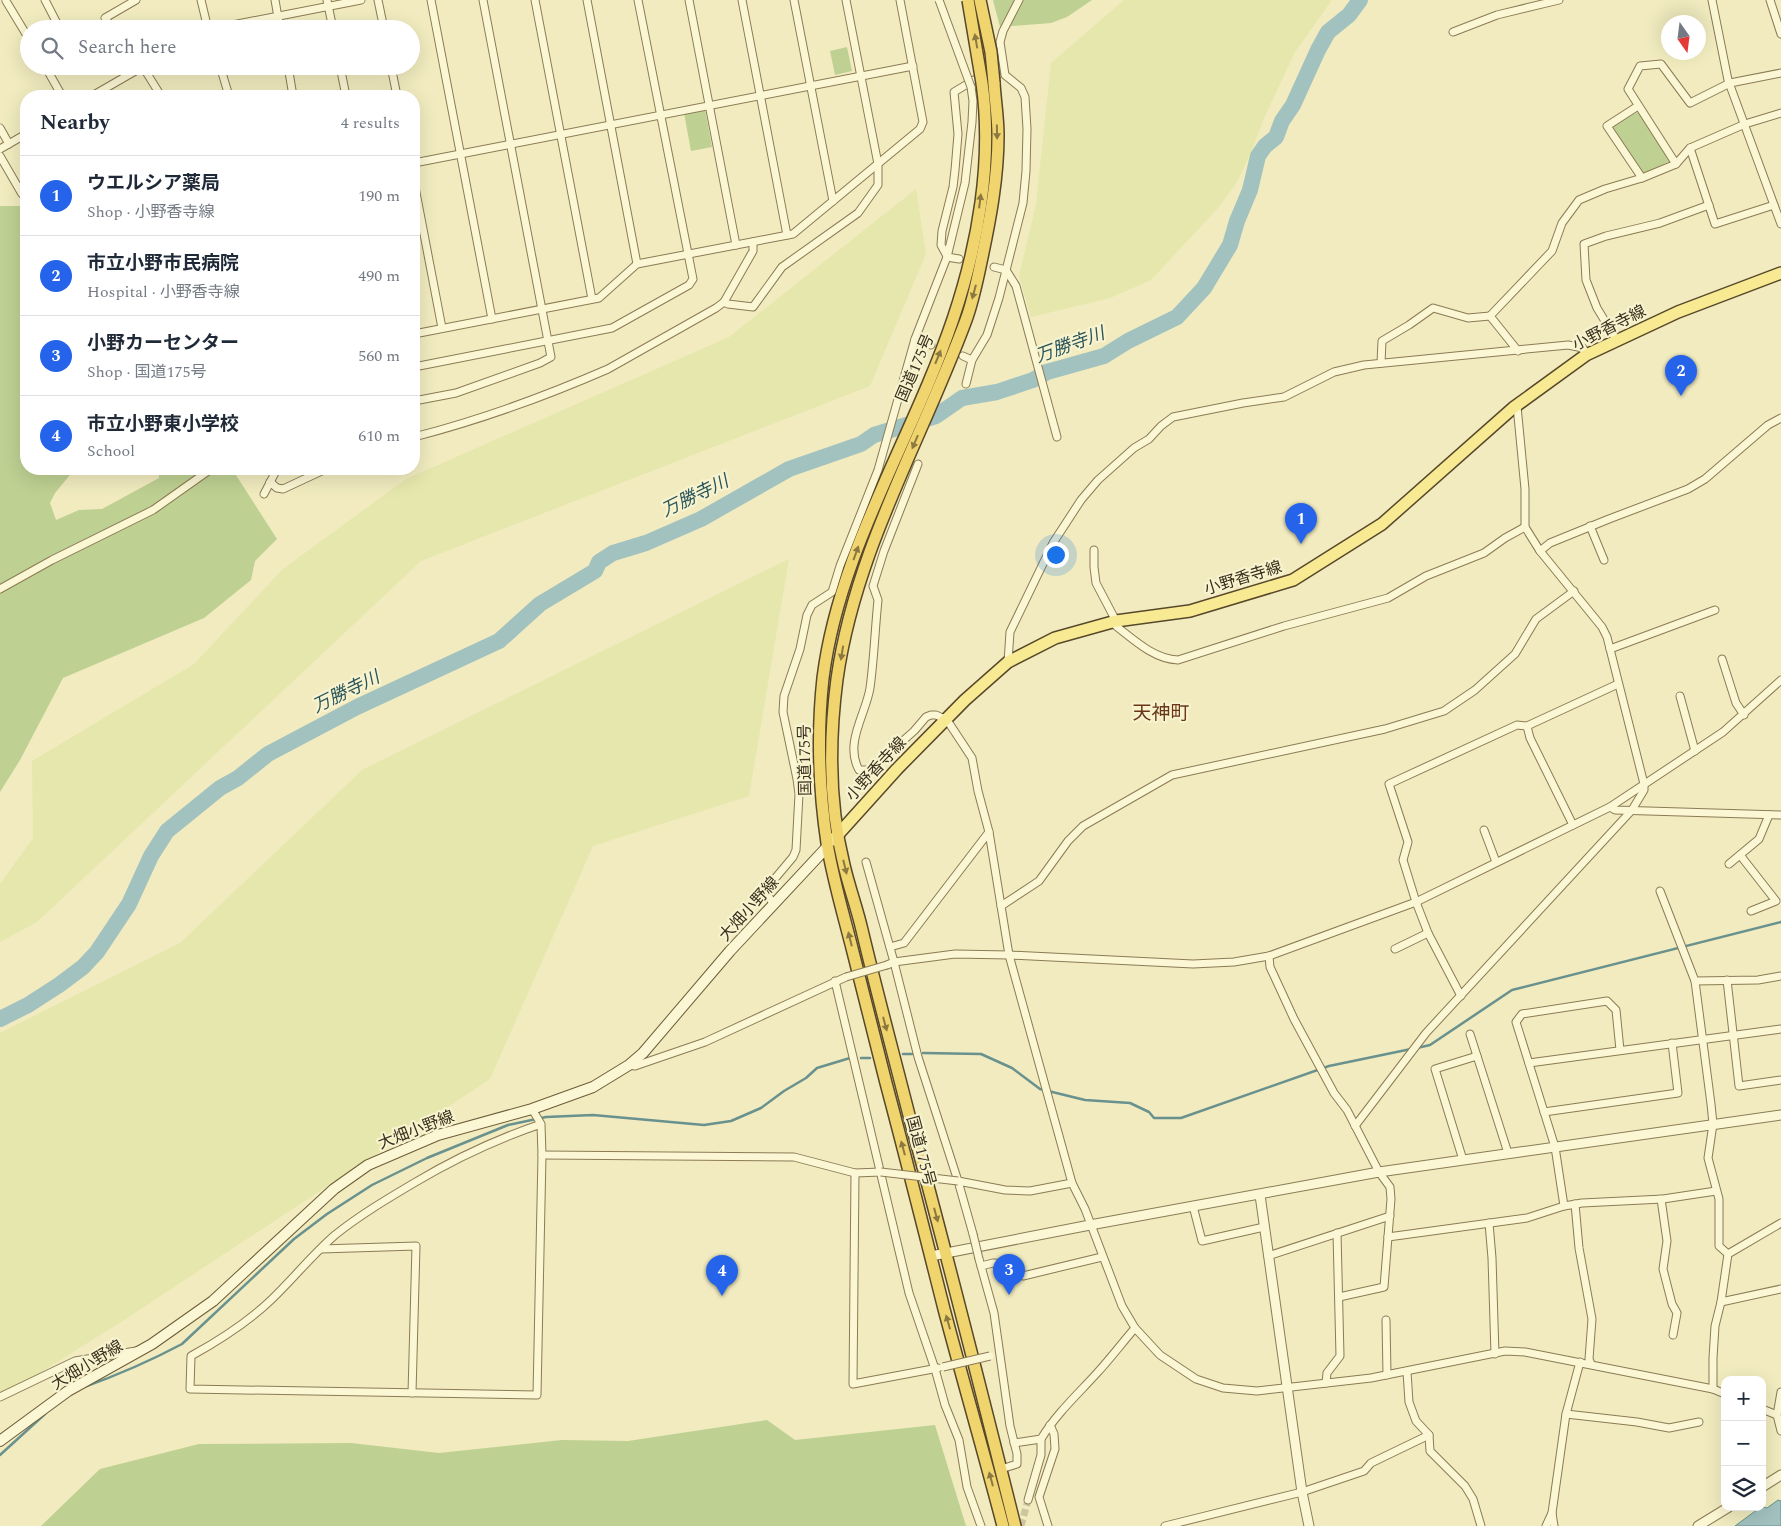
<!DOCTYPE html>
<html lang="en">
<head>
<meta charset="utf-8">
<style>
	:root { --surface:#fff; --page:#f2f2f3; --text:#1f2937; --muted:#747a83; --line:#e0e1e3; --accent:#2563eb }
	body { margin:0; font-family:Spectral,"Noto Sans JP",serif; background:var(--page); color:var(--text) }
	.controls { position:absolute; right:15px; bottom:15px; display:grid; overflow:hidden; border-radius:10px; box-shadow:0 5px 20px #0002 }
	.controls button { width:45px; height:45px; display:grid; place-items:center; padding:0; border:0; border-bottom:1px solid var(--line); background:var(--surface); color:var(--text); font:25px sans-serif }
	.compass { position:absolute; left:1661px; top:15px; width:45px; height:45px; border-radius:50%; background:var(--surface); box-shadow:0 5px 20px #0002; rotate:166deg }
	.you { position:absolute; left:1055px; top:554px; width:18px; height:18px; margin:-12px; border:4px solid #fff; border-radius:50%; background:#1a73e8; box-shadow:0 0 0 8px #1a73e833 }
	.badge { display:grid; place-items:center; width:32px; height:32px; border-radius:50%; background:var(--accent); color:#fff; font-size:16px; font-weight:700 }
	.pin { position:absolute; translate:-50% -41px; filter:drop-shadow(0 1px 2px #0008) }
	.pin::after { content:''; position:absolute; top:26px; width:18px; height:15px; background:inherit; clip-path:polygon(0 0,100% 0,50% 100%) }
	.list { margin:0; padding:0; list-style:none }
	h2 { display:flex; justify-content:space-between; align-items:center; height:65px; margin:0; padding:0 20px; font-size:21px }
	h2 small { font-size:16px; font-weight:400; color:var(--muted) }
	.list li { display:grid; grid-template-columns:32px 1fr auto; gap:15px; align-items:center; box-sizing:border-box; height:80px; padding:0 20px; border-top:1px solid var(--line) }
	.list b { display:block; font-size:19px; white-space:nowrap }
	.list p { margin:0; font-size:16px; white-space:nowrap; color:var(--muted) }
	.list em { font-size:16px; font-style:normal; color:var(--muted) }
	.icon { flex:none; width:28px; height:28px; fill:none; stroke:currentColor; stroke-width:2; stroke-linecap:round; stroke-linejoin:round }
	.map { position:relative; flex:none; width:1781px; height:1526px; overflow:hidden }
	.search { position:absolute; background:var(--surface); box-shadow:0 5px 20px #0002; left:20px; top:20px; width:400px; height:55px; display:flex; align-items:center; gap:12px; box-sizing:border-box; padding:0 18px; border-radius:28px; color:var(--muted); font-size:19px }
	.panel { position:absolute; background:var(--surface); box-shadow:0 5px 20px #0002; left:20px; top:90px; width:400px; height:385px; border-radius:20px }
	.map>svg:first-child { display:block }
	.farmland { fill:#e6e7ac }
	.green { fill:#bed092 }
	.water { fill:#a2c2bf; stroke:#69918e }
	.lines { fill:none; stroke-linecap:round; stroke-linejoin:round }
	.stream { stroke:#69918e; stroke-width:2.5 }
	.river { stroke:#a2c2bf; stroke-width:16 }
	.minor-tunnel { stroke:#ccc59e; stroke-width:7; stroke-dasharray:7 3.5; stroke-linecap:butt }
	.minor-casing { stroke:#8b7b56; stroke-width:9 }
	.tertiary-casing { stroke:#8b7b56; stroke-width:11 }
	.secondary-casing { stroke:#6d5c39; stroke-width:12 }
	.primary-casing { stroke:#58482b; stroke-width:14 }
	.trunk-casing { stroke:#58482b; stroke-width:14 }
	.minor { stroke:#fbf6d3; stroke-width:7 }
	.tertiary { stroke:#fbf6d3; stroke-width:9 }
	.secondary { stroke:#fbf6d3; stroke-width:10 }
	.primary { stroke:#f8ea93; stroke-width:11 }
	.trunk { stroke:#f0d46e; stroke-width:11 }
	.minor-bridge-casing { stroke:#8b7b56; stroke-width:9; stroke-linecap:butt }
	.trunk-bridge-casing { stroke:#58482b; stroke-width:14; stroke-linecap:butt }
	.minor-bridge { stroke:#fbf6d3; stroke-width:7 }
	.trunk-bridge { stroke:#f0d46e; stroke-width:11 }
	.oneway { fill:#8b7941 }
	.labels { text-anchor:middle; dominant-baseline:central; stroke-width:4.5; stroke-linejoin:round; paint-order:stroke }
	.street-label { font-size:16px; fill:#392f1c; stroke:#f8f3cf }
	.water-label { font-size:18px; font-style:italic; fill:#2a555a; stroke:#f8f3cf }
	.quarter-label { font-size:19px; fill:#693718; stroke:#f8f3cf }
</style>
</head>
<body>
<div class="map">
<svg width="1781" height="1526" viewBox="0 0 1781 1526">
	<rect width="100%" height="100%" fill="#f1ebbf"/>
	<g class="farmland">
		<polygon points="1124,0 1332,0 1295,52 1264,118 1252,150 1237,182 1219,207 1151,280 1110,298 1031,317 1019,276 1036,204 1051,63"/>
		<polygon points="916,189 926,254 870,386 421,561 37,922 0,942 0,884 33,838 32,761 194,664 283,569 406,479 729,337"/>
		<polygon points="789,559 749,796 593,846 490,1079 124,1320 0,1398 0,1033 180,943 362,770"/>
	</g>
	<g class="green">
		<polygon points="993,0 1092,0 1067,17 1051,23 1000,27"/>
		<polygon points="847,47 852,71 835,75 830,51"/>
		<polygon points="705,109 712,147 691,151 684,113"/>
		<polygon points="1638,112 1670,161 1643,174 1610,127"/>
		<polygon points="0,206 26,206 26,469 75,469 55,493 50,503 56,520 79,510 102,509 159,478 159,469 232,469 277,539 255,561 251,580 204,618 63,678 20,760 0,792"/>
		<polygon points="767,1420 795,1440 935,1425 966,1526 41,1526 100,1469 199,1444 351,1443 439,1453 562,1440 628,1441"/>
	</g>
	<polygon class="water" points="1778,1500 1781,1501 1781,1526 1735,1526 1758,1509 1758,1507 1762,1507 1767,1508"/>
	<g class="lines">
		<g class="stream">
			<polyline points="1417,1048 1430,1045 1512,990 1781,922"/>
			<polyline points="923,1053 981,1054 1012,1068 1040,1089 1085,1100 1130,1103 1149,1112 1154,1118 1181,1118 1329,1066 1411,1049"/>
			<polyline points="903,1054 912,1054"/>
			<polyline points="861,1058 870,1058"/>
			<path d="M84,1387c34,-12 66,-26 98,-43l112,-105 33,-25 45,-29 55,-27 81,-33 38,-8 47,-2 111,10 27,-4 30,-13 23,-17 22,-13 11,-10 33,-10"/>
			<polyline points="0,1455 45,1414"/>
		</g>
		<polyline class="river" points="0,1019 28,1005 59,985 83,967 97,952 129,904 151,856 167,831 220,788 238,778 268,754 357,707 499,641 540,604 595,571 599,562 613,553 646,543 701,519 789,469 861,444 874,435 936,416 962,398 997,392 1033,380 1047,372 1104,356 1128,341 1177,317 1204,288 1230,245 1237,221 1250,190 1258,156 1265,146 1276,137 1282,121 1293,105 1318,50 1328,32 1349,15 1360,0"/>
		<polyline class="minor-tunnel" points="1021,1526 1028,1500"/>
		<defs>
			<g id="minor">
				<polyline points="45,0 60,29"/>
				<polyline points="201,0 208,29"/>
				<polyline points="275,0 280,29"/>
				<polyline points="327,0 333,29"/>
				<polyline points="378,0 384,29"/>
				<polyline points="431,0 492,319"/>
				<polyline points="535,0 592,299"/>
				<polyline points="587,0 637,264"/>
				<polyline points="689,0 736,245"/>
				<polyline points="742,0 787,235"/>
				<polyline points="794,0 833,201"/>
				<polyline points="1712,0 1728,80 1781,224"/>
				<polyline points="1770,0 1781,34"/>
				<polyline points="6,1 29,39"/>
				<polyline points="112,29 105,18 136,0"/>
				<polyline points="212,29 361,0"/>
				<polyline points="1453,32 1497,15 1559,0"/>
				<polyline points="45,66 62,96"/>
				<polyline points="78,66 80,70"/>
				<polyline points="220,66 229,96"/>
				<polyline points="288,66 293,96"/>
				<polyline points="340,66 346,96"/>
				<polyline points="391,66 397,96"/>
				<polyline points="143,67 161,96"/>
				<polyline points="92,96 144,66"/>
				<polyline points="1638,106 1607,126 1642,178 1676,164 1628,89 1640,66 1661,64 1690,103 1730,83 1781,73"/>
				<polyline points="0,128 9,144"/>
				<polyline points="0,149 26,134"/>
				<polyline points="0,156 22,194 26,193"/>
				<polyline points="414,163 913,66"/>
				<polyline points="1676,164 1690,148"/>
				<polyline points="414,182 442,328"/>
				<polyline points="1774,205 1715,224 1690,148 1745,124 1781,113"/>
				<polyline points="947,256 941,245 942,231 953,187 955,170 958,134 954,92 974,80 997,76"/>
				<polyline points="947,257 959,259"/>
				<polyline points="994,267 1006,270 1016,286 1057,437"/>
				<polyline points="724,302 728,304 753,307 782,267 858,213 878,185 878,164 846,0"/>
				<polyline points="414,334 599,298 637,264 793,234 920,129 923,122 900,0"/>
				<polyline points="915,339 931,345"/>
				<polyline points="1617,341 1597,308 1586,280 1584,244 1606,236 1660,223 1709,205"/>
				<polyline points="1518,351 1490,316 1552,251 1562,223 1579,200 1605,189 1642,178"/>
				<polyline points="963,356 972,360"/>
				<polyline points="1381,363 1382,341 1409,325 1433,308 1468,318 1490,316"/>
				<polyline points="414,367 612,328 689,285 693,279 638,0"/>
				<polyline points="966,384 972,360 987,335 999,298 1023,203 1026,171 1027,129 1025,97 1021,88 1005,75 1000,42 1003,31 1019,0"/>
				<polyline points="414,401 456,393 540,363 551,357 483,0"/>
				<path d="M414,437c66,-17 132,-41 194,-68l108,-61 8,-6 29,-51v-9"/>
				<path d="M918,464l-34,87 -11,35 5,14c-3,29 -4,59 -8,88 -4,26 -26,55 -11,82h8l4,-1 43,-38 12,-14 5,-2h5l11,5 25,38 6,33 11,41 20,123 63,228 13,26 37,97 13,22 25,27 36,24 27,9 34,3 114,-13 134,-27 20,1 188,37 12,5"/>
				<polyline points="270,482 277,488 283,489 326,469"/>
				<polyline points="264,494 277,469"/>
				<polyline points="1590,526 1604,560"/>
				<path d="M1094,550v17l2,16 20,38v5c18,14 38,33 62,34l106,-34 104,-28 38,-22 58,-23 21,-15 20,-11"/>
				<polyline points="1540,551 1550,543 1609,519 1688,489 1705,479 1768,425 1781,418"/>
				<polyline points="0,589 52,560 153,510 211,469"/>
				<polyline points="1610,649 1715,610"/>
				<polyline points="1722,659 1736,703 1744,715"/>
				<polyline points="1008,662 1010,632 1053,543 1081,500 1098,480 1134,448 1149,439 1161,426 1173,417 1243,403 1284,397 1334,372 1364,365 1568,345 1583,348 1586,355"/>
				<polyline points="1680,696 1695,751"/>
				<polyline points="1527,726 1530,738 1573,825"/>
				<polyline points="1610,807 1615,810 1781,815"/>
				<polyline points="1484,830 1496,862"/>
				<polyline points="1740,855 1776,901 1751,911"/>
				<polyline points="866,862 894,962 918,1057 958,1181 973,1234"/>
				<polyline points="1729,864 1759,839 1769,815"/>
				<polyline points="1660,891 1695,981 1711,1104 1713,1124 1708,1158 1719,1199 1719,1246 1728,1254"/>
				<polyline points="774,904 767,895 767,888 793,857 796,850 799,794 797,779 783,712 784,696 800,649 807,615 812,605 832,592 840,566 878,470 915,339 947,257 965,183 972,122 973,101 971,87"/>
				<polyline points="1001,906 1039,881 1068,841 1083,826 1172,775 1385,729 1444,711 1475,690 1515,654 1536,619 1574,591"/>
				<polyline points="890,947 904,943 989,832"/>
				<polyline points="1395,949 1428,933"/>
				<polyline points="1269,956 1270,967 1294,1019 1334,1093 1347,1110 1379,1172 1390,1187 1391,1199 1384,1287 1339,1297"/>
				<polyline points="887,965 894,962 955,954 1009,955 1193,964 1234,962 1269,956 1416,902 1610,807 1723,732 1781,680"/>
				<polyline points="1727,980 1739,1086 1781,1080"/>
				<polyline points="835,981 909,1293 935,1369 945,1405 959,1440 967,1487 981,1526"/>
				<polyline points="1695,981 1758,980 1781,976"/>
				<polyline points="1461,996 1428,933 1416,902 1403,860 1408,842 1389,784 1517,725 1527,726 1618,684"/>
				<polyline points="1470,1034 1508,1153"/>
				<polyline points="1529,1063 1781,1029"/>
				<polyline points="629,1065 635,1066 705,1042 846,977"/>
				<path d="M532,1109l9,15 1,31 -5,240 -347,-6 1,-33c29,-16 56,-33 80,-56 22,-21 41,-45 64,-65 25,-20 52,-36 79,-52 42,-25 80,-43 127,-59"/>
				<polyline points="1544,1112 1678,1093 1672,1043"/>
				<polyline points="1355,1126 1426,1033 1632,810 1644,790 1644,784 1607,637 1602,627 1540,551 1525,527 1525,489 1517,406"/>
				<polyline points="542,1155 794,1157 855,1173 881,1172"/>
				<polyline points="1463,1160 1435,1069 1477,1056"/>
				<polyline points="855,1173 853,1384 938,1368"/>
				<polyline points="958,1181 1005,1190 1030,1191 1072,1183"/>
				<polyline points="1661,1199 1667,1241 1663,1269 1672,1304 1677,1313 1673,1335"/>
				<polyline points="1575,1204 1579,1248 1592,1319 1589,1359 1591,1364"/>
				<polyline points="1193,1206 1202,1241 1264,1227"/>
				<polyline points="1564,1206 1555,1147 1516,1022 1522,1014 1607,1001 1616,1010 1620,1050"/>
				<polyline points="1489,1223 1492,1258 1495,1354"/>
				<polyline points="1388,1237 1527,1218 1564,1206 1582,1203 1663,1199 1716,1191"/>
				<polyline points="321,1249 416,1246 412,1393"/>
				<polyline points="1268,1256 1390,1216"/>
				<polyline points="979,1259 994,1313 1010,1426 1017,1454 1017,1464 1001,1469"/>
				<polyline points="981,1266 993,1263 1016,1264 1023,1276 1102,1257"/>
				<polyline points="1721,1302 1781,1289"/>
				<polyline points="1386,1320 1387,1375"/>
				<polyline points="1407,1372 1409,1402 1416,1421 1429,1435 1430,1451 1465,1486 1473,1499 1481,1526"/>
				<polyline points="1326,1383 1327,1373 1340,1356 1337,1233"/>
				<polyline points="1713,1389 1713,1358 1715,1326 1721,1302 1728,1254 1781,1223"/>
				<polyline points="0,1397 75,1361 136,1351"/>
				<polyline points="1762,1409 1777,1415 1781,1431"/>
				<polyline points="1566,1414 1637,1422 1669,1428 1699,1422"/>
				<polyline points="1777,1415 1781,1392"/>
				<path d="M1014,1443l27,-4c15,-25 37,-45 56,-66 13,-14 25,-30 38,-45"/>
				<polyline points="1028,1500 1041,1455 1041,1439"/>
				<polyline points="1552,1513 1554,1526"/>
				<polyline points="1048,1526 1039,1497 1055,1449 1054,1434 1050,1425"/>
				<polyline points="1165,1526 1302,1492 1364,1471 1371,1463 1429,1435"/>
				<polyline points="1546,1526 1552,1513 1566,1414 1580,1362"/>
			</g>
			<g id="tertiary">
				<polyline points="1260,1195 1302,1492 1309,1526"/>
				<polyline points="931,1256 1090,1225 1379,1172 1781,1115"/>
				<polyline points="1762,1487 1781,1475"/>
				<polyline points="1698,1526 1729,1507"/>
			</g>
			<polyline id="secondary" points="0,1441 68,1391 152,1344 213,1301 334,1189 368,1165 438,1135 532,1109 593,1087 629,1065 643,1053 730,951 828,846"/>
			<polyline id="primary" points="833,840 897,769 965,700 1008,662 1055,638 1116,621 1190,611 1293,580 1382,524 1513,408 1586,355 1678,312 1781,273"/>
			<g id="trunk">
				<path d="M982,83c11,78 -4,162 -29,236 -41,121 -114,231 -130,359 -6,55 -4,111 4,165 6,37 17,73 26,109 11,44 22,88 33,131 20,75 39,151 58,226 19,72 40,144 59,217"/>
				<path d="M994,83c1,17 4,35 4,52 0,43 -8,85 -17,127 -4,19 -8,39 -15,58 -44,119 -111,231 -129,359 -8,61 -8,126 7,186 5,22 13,43 18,65 15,63 32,126 48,189 37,135 71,271 105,407"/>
			</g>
		</defs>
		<use href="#minor" class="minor-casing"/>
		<use href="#tertiary" class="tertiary-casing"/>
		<use href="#secondary" class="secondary-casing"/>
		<use href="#primary" class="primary-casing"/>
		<use href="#trunk" class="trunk-casing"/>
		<use href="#minor" class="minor"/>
		<use href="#tertiary" class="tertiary"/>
		<use href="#secondary" class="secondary"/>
		<use href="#primary" class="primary"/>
		<use href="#trunk" class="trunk"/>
		<defs>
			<g id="minor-bridge">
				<polyline points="939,0 971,87"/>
				<polyline points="846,977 887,965"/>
				<polyline points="881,1172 958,1181"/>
				<polyline points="973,1234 979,1259"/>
				<polyline points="943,1367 990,1356"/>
			</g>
			<g id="trunk-bridge">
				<polyline points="968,0 982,83"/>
				<polyline points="980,0 991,52 994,83"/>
			</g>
		</defs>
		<use href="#minor-bridge" class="minor-bridge-casing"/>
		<use href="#trunk-bridge" class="trunk-bridge-casing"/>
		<use href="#minor-bridge" class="minor-bridge"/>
		<use href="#trunk-bridge" class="trunk-bridge"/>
	</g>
	<defs><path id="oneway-solid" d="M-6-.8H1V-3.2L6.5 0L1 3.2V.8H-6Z" transform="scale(1.25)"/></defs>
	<g class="oneway">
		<use href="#oneway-solid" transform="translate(976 41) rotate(-100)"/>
		<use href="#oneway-solid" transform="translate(997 132) rotate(89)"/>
		<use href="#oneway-solid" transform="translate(980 201) rotate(-83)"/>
		<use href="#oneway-solid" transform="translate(974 292) rotate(105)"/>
		<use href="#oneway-solid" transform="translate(938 357) rotate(-68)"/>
		<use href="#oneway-solid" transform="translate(915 442) rotate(113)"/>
		<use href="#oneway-solid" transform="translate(856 553) rotate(-70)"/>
		<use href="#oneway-solid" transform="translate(842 653) rotate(99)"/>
		<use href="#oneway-solid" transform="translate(845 867) rotate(76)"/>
		<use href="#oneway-solid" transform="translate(850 939) rotate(-104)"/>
		<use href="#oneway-solid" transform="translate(885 1024) rotate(75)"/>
		<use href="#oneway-solid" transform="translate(903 1148) rotate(-105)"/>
		<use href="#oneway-solid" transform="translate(936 1215) rotate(75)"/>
		<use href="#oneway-solid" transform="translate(948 1322) rotate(-106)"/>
		<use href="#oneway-solid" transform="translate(991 1479) rotate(-105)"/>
	</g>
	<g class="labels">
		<g class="street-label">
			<text transform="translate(1609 328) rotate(-27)">小野香寺線</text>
			<text transform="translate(915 368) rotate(-67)">国道175号</text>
			<text transform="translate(1243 578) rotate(-17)">小野香寺線</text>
			<text transform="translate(805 760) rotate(-91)">国道175号</text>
			<text transform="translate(876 769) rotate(-47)">小野香寺線</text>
			<text transform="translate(749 909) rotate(-48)">大畑小野線</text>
			<text transform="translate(416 1130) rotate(-21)">大畑小野線</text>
			<text transform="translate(921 1151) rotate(75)">国道175号</text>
			<text transform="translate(87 1365) rotate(-31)">大畑小野線</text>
		</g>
		<g class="water-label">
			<text transform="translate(1070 345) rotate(-20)">万勝寺川</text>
			<text transform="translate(695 496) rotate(-26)">万勝寺川</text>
			<text transform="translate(346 692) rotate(-26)">万勝寺川</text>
		</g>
		<g class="quarter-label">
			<text x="1161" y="713">天神町</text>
		</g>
	</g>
</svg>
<div class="controls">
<button>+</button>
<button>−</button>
<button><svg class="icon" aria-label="layers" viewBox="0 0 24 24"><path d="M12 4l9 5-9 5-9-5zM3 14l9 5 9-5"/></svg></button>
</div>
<svg class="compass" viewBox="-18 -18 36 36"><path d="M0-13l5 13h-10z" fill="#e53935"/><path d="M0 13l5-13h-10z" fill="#747a83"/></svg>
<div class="you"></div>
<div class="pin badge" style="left:1301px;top:544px">1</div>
<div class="pin badge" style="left:1681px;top:396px">2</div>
<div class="pin badge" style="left:1009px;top:1295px">3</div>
<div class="pin badge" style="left:722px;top:1296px">4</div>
<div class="search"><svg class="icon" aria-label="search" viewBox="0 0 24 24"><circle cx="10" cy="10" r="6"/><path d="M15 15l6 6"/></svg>Search here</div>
<section class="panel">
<h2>Nearby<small>4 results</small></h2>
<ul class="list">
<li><span class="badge">1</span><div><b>ウエルシア薬局</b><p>Shop · 小野香寺線</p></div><em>190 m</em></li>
<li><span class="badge">2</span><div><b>市立小野市民病院</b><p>Hospital · 小野香寺線</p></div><em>490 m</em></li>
<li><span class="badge">3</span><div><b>小野カーセンター</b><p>Shop · 国道175号</p></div><em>560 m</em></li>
<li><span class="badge">4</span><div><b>市立小野東小学校</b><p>School</p></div><em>610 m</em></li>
</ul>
</section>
</div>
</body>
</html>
